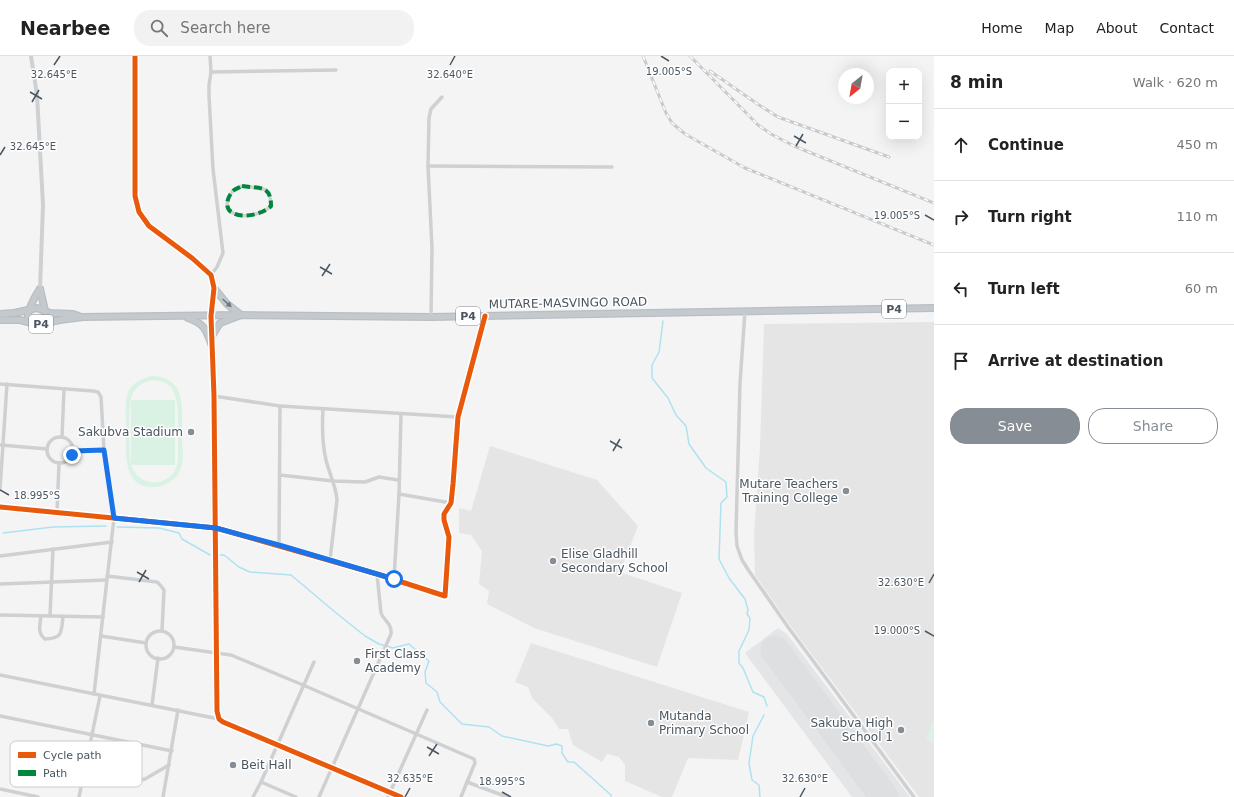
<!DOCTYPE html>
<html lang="en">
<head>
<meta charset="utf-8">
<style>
	:root { --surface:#fff; --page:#f2f2f2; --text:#222; --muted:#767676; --line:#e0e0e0; --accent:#868d94 }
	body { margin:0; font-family:"DejaVu Sans",sans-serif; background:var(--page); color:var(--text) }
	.controls { position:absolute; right:12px; top:12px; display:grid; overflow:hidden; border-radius:8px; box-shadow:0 4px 16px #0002 }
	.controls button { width:36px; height:36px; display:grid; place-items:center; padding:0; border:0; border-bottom:1px solid var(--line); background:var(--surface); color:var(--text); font:20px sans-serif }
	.compass { position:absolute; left:838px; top:12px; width:36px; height:36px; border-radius:50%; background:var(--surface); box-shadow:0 4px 16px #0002; rotate:211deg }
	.stop { position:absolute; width:12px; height:12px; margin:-9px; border:3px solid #1a73e8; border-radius:50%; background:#fff }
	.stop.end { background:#1a73e8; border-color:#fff; box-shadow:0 1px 4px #0008 }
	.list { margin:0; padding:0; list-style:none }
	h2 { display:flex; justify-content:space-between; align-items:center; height:52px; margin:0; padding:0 16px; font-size:17px }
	h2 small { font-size:13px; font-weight:400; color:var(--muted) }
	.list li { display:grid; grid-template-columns:26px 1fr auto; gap:12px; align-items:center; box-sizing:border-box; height:72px; padding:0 16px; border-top:1px solid var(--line) }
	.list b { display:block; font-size:15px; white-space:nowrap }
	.list em { font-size:13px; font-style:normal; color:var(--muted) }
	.actions { display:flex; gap:8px; padding:12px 16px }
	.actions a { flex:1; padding:9px 0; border:1px solid var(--accent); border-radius:16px; text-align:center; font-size:14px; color:var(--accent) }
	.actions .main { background:var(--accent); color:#fff }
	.icon { flex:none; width:22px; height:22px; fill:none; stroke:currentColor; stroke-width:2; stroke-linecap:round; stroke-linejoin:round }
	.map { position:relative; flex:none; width:934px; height:741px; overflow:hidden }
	header { display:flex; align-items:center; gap:24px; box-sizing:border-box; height:56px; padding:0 20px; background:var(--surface); border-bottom:1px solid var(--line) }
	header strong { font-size:19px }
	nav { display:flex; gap:22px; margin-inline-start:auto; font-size:14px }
	.search { width:280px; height:36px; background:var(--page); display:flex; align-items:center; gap:10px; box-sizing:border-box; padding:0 14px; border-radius:16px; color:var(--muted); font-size:15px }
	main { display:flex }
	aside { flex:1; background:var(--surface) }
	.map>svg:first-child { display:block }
	.education { fill:#e6e5e6 }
	.airport { fill:#e4e5e7 }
	.green { fill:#d9f2e3; fill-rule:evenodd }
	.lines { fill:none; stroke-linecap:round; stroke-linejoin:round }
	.stream { stroke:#aee2f0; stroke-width:1.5 }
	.runway { stroke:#dedfe0; stroke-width:29 }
	.trunk-casing { stroke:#b9bec3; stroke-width:8 }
	.minor { stroke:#ced0d2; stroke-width:3.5 }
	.tertiary { stroke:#ced0d2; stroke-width:4 }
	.trunk { stroke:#c4c9cd; stroke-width:5.5 }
	.rail-casing { stroke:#c9cacc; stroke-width:3 }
	.rail { stroke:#fff; stroke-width:1.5; stroke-dasharray:4.5; stroke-linecap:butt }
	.quiet { stroke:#00873e; stroke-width:4; stroke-dasharray:8 4; stroke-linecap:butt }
	.cycleway-casing { stroke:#fff; stroke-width:8 }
	.cycleway { stroke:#e8590c; stroke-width:5 }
	.oneway { fill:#6f7881 }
	.route { stroke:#1a73e8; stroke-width:5 }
	.ticks { fill:none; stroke:#4a5661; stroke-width:1.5 }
	.poi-dot { fill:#868d94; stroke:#fff; stroke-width:1.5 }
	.labels { text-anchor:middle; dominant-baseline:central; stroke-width:3; stroke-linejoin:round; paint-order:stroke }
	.shield { fill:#fff; stroke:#808990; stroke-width:1 }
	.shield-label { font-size:11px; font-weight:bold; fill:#4a5661 }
	.street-label { font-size:12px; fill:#4a5661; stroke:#fff }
	.poi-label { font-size:12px; fill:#4a5661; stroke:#fff; text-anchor:start }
	.key { fill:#fff; stroke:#c9ccd0; stroke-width:1 }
	.key-label { font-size:11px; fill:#4a5661 }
	.ticks-label { font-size:10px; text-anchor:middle; fill:#4a5661; stroke:#fff; stroke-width:3; stroke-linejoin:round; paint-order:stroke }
</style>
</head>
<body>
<header>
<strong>Nearbee</strong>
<div class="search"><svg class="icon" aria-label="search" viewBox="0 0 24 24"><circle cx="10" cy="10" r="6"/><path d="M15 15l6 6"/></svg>Search here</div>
<nav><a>Home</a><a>Map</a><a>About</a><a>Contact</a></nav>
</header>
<main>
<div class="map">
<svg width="934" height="741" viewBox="0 0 934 741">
	<rect width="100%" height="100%" fill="#f4f4f4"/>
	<g class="education">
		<polygon points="934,266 934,741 919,741 792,572 755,519 754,479 760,391 764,268"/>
		<polygon points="490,390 597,424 638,470 620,516 682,537 657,611 534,572 487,548 489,535 479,528 482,495 471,479 459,477 459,452 471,455"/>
		<polygon points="531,587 749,656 738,704 688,702 672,741 662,741 625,725 625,709 619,701 607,698 602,706 573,689 568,673 559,673 552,662 532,642 528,631 515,626"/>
	</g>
	<polygon class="airport" points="778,572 787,578 910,741 852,741 745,597"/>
	<g class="green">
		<path d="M152,320c36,1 30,35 30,61 0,12 3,25 -3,36 -5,8 -14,13 -23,14 -35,3 -30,-38 -30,-61 0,-11 -2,-25 3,-36 5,-8 14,-12 23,-14zM148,325c30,-4 30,22 30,43 0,12 0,23 0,35 -2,28 -38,32 -47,6h44v-65h-44v64c-2,-11 -3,-60 1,-69 3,-7 9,-11 16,-14z"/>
		<polygon points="934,663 934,687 926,683"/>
	</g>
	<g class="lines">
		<g class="stream">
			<polyline points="663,265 659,296 652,309 652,322 668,342 676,359 686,370 689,388 706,412 726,426 727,441 721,447 719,503 729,522 745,543 748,554 747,558 750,562 749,574 739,595 739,607 743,612 753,636 764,641 767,650"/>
			<polyline points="117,471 159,472 179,477 182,483 210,499"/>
			<polyline points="3,477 53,471 106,470"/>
			<polyline points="219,499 224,499 239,511 250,516 291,519 335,556 365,580 379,588 393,592 409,588 429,605 425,616 426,627 437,636 440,646 462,668 489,671 502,680 548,690 556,688 562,690 562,697 568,706 574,706 611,739 611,741"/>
			<polyline points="760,741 759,729 752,724 749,707 753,680 764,659"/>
		</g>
		<polyline class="runway" points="775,594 884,741"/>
		<defs>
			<g id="trunk">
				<polyline points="40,233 46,259 43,268"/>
				<polyline points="0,258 14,257 37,252 50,257 73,258 79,260"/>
				<path d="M188,262c17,6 18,12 24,28"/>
				<polyline points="0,264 20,264 28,266 36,269 60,264 83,261 238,259 431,261 934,252"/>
				<path d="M28,266c-2,-11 6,-24 12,-33"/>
				<polyline points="212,280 220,267 241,259 227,248 214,232"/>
			</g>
		</defs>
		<use href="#trunk" class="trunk-casing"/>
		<g class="minor">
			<polyline points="135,0 135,140 139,156 149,170 192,202 211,219 214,232 211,260"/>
			<polyline points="210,0 211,16 209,29 209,40 213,113 223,197 217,211 211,219"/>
			<polyline points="211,16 336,14"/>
			<polyline points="428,110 612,111"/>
			<path d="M242,130c17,3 29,-2 29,20 -8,8 -28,13 -38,7 -9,-4 -6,-15 -1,-21 2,-3 7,-4 10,-6z"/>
			<polyline points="745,255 740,327 736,476 737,490 742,504 749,515 788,571 914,741"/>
			<polyline points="431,261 432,192 428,110 429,62 431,53 442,41"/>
			<polyline points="0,328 93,335 98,336 101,341 104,394 114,462 94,638"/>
			<polyline points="214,340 280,350 458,361"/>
			<path d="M323,353c-1,18 -1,34 3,51 3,13 10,26 11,40l-7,60"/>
			<circle cx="60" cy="394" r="13"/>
			<polyline points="62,381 64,333"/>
			<polyline points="1,389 47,393"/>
			<polyline points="73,395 104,394"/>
			<polyline points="280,419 333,425 365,426 379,421 398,424"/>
			<polyline points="0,433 7,328"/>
			<polyline points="399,438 451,447"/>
			<polyline points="57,456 59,407"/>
			<polyline points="216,472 377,518 445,540 449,481 444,464 444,458 451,447 453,428 458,361 485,260"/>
			<polyline points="279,489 280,350"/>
			<polyline points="0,500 112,486"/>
			<polyline points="107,520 157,526 161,530 164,534 162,575"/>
			<polyline points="394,523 399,438 401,358"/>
			<polyline points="0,528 106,524"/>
			<polyline points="0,559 103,561"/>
			<path d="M41,560c-1,9 -4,17 4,23 18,-1 16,-6 18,-22"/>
			<polyline points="50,560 53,493"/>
			<circle cx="160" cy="589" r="14"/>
			<polyline points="101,580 146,587"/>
			<polyline points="174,591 231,599 303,629 474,703 475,707 467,726"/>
			<polyline points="0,619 219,663"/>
			<polyline points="152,649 158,602"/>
			<polyline points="0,660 172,695"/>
			<polyline points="34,707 51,709 136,725 145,723 169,709"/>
			<polyline points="0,733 38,741"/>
			<polyline points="79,741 100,640"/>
			<polyline points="163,741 178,654"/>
			<polyline points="253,741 261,726"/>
			<polyline points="296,741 261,726 314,606"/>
			<path d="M319,741l72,-163c1,-11 -7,-13 -10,-21l-4,-39"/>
			<polyline points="388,741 427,654"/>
			<polyline points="461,741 467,726 507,741"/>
		</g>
		<g class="tertiary">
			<polyline points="31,0 37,39 43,149 40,233"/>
			<polyline points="211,260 212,280"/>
			<polyline points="212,289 214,340 217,655 219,663 223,666 401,741"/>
			<polyline points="0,451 216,472"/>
		</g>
		<use href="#trunk" class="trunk"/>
		<defs>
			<g id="rail">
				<polyline points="643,0 666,57 672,67 685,78 745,112 934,189"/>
				<polyline points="690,0 758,69 771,78 794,90 934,147"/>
				<polyline points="710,15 759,49 778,61 889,101"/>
			</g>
		</defs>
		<use href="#rail" class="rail-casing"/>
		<use href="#rail" class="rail"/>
		<path class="quiet" d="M242,130c17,3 29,-2 29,20 -8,8 -28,13 -38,7 -9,-4 -6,-15 -1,-21 2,-3 7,-4 10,-6z"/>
		<defs>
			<g id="cycleway">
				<polyline points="135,0 135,140 139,156 149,170 192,202 211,219 214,232 211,260 214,340 217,655 219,663 223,666 401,741"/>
				<polyline points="0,451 216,472 377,518 445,540 449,481 444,464 444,458 451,447 453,428 458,361 485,260"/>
			</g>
		</defs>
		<use href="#cycleway" class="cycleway-casing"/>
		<use href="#cycleway" class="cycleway"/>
	</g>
	<defs><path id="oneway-solid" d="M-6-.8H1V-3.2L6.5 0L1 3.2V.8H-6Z"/></defs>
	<use class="oneway" href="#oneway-solid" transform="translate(227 247) rotate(42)"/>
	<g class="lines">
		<polyline class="route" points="72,399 73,395 104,394 114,462 216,472 279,489 394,523"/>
	</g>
	<path class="ticks" d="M661,0l8,5M54,9l6,-9M450,9l5,-9M30,36l12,7M32,46l7,-12M794,80l12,7M796,90l7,-12M0,99l5,-8M925,159l9,5M320,211l12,7M322,220l8,-12M610,385l12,7M613,395l7,-12M0,434l9,5M137,516l12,7M139,526l7,-12M929,527l5,-9M925,575l9,5M427,691l12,7M429,700l8,-12M502,736l9,5M405,741l5,-9M800,741l5,-9"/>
	<g class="poi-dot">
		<circle cx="191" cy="376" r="4"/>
		<circle cx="846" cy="435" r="4"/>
		<circle cx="553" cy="505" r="4"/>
		<circle cx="357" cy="605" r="4"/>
		<circle cx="651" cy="667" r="4"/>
		<circle cx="901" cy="674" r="4"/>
		<circle cx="233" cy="709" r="4"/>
	</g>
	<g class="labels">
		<g class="shield">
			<rect x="882" y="244" width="24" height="18" rx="3"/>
			<rect x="456" y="251" width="24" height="18" rx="3"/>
			<rect x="29" y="259" width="24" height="18" rx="3"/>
		</g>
		<g class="shield-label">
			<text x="894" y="253">P4</text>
			<text x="468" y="260">P4</text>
			<text x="41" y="268">P4</text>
		</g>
		<g class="street-label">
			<text transform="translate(568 247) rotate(-1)">MUTARE-MASVINGO ROAD</text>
		</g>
		<g class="poi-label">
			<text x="183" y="376" text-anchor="end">Sakubva Stadium</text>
			<text x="838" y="428" text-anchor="end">Mutare Teachers<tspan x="838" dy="14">Training College</tspan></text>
			<text x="561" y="498">Elise Gladhill<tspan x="561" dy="14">Secondary School</tspan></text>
			<text x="365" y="598">First Class<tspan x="365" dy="14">Academy</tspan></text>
			<text x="659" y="660">Mutanda<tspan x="659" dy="14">Primary School</tspan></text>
			<text x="893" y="667" text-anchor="end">Sakubva High<tspan x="893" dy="14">School 1</tspan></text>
			<text x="241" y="709">Beit Hall</text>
		</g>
	</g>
	<rect x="10" y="685" width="132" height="46" rx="6" class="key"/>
	<rect x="18" y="696" width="18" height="6" fill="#e8590c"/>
	<rect x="18" y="714" width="18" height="6" fill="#00873e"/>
	<g class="key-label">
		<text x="43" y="703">Cycle path</text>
		<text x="43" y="721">Path</text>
	</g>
	<g class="ticks-label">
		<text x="669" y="19">19.005°S</text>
		<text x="54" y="22">32.645°E</text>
		<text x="450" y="22">32.640°E</text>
		<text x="33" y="94">32.645°E</text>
		<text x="897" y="163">19.005°S</text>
		<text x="37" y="443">18.995°S</text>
		<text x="901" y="530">32.630°E</text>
		<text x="897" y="578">19.000°S</text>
		<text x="410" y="726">32.635°E</text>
		<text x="805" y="726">32.630°E</text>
		<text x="502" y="729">18.995°S</text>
	</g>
</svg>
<div class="controls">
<button>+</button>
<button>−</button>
</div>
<svg class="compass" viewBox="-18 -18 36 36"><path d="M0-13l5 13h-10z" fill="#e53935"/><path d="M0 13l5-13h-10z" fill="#767676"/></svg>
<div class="stop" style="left:394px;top:523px"></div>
<div class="stop end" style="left:72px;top:399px"></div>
</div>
<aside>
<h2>8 min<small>Walk · 620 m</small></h2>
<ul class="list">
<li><svg class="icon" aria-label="ahead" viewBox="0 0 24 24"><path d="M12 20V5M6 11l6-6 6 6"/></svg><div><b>Continue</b></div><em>450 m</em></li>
<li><svg class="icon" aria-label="right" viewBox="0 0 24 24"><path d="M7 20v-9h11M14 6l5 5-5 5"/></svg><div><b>Turn right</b></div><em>110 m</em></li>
<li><svg class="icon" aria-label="left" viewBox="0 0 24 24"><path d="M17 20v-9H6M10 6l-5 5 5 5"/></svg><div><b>Turn left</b></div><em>60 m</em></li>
<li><svg class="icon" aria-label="arrive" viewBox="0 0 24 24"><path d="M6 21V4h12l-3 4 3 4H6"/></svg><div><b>Arrive at destination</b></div></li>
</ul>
<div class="actions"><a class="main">Save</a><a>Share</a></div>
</aside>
</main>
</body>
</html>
